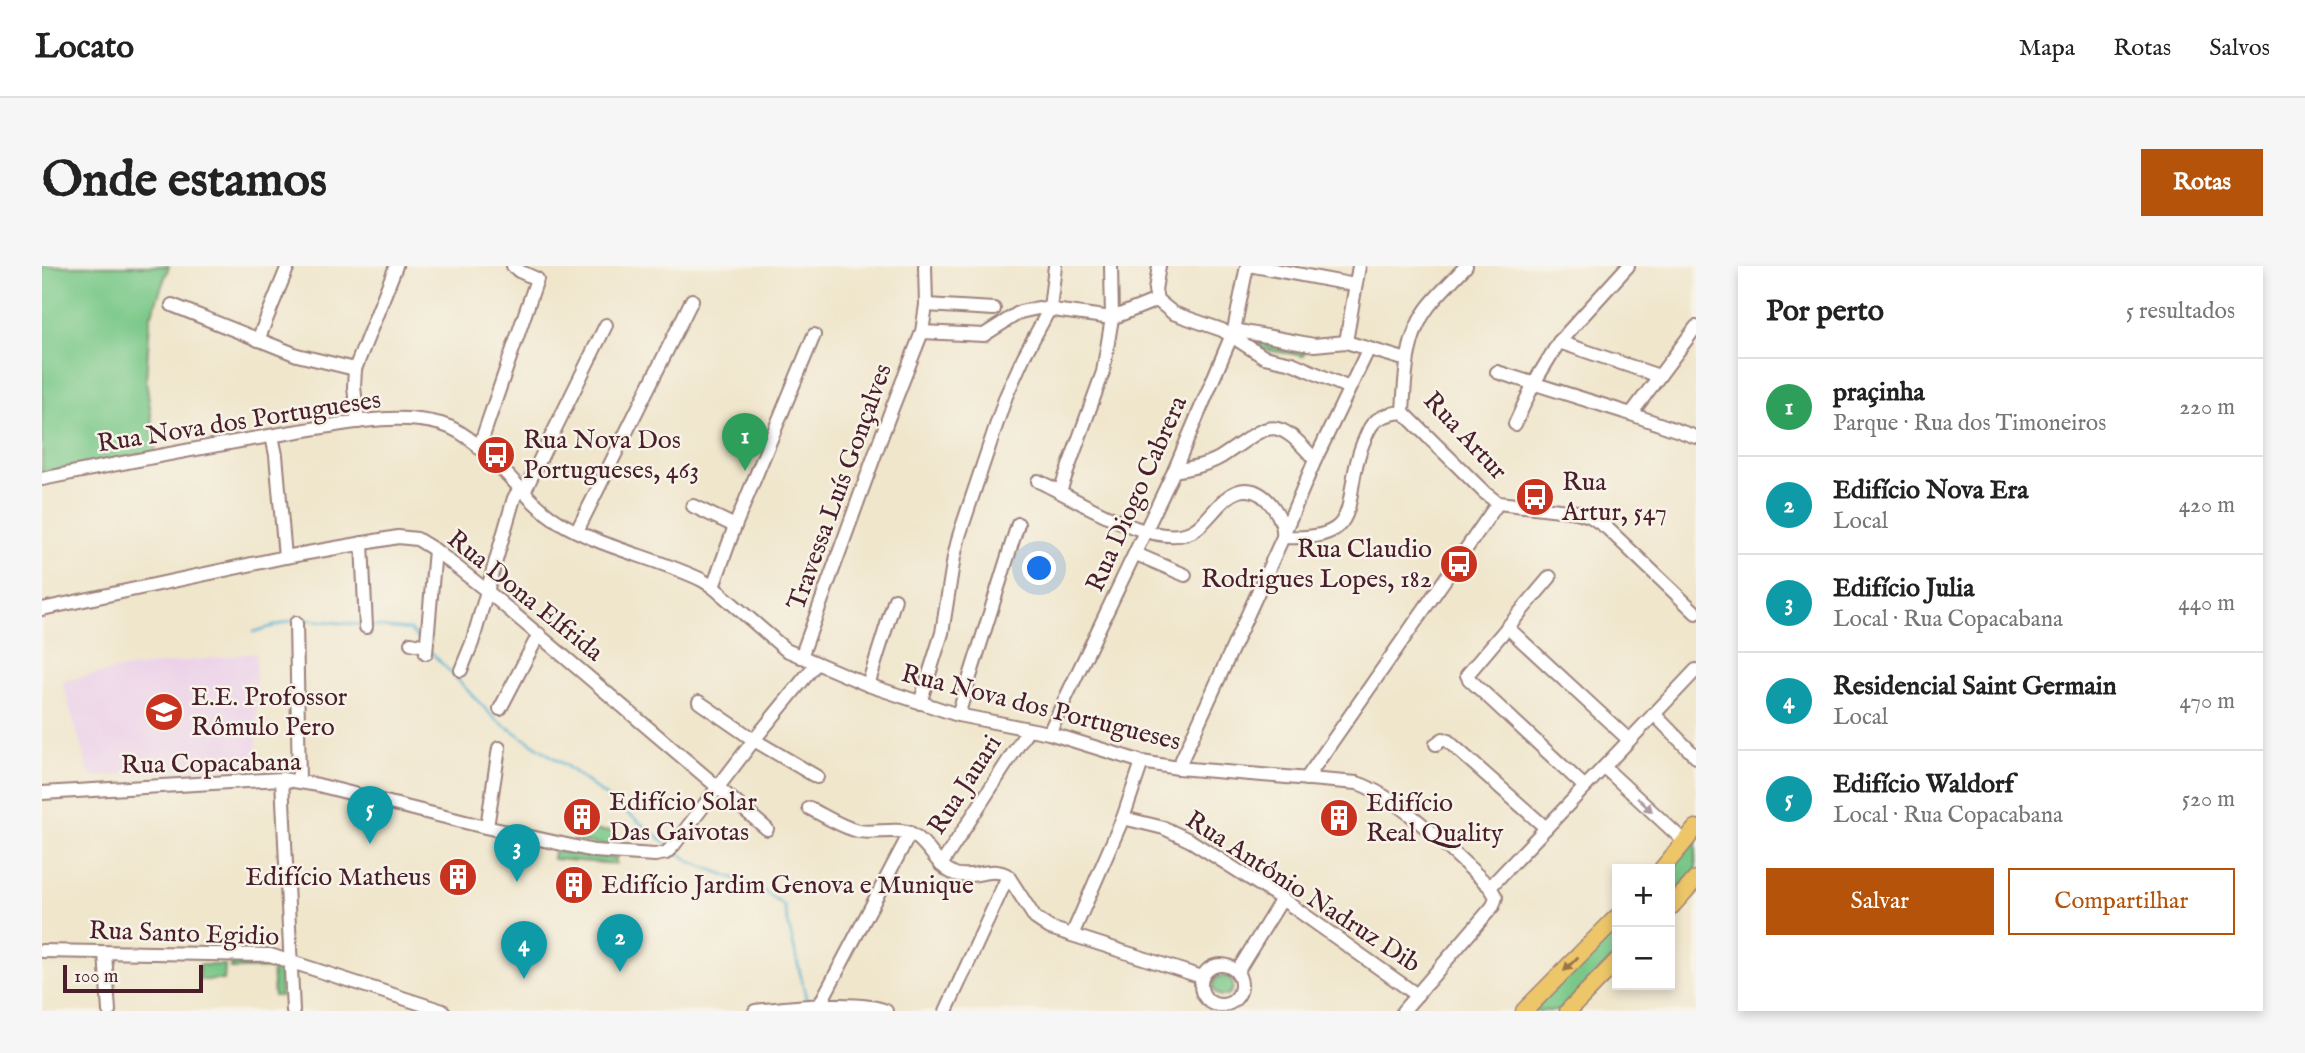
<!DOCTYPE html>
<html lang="pt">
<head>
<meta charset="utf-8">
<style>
	:root { --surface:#fff; --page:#f6f6f6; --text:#222; --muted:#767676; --line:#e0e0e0; --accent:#b45309 }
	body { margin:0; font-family:"IM FELL English",serif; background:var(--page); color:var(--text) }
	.controls { position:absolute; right:21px; bottom:21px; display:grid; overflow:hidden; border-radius:0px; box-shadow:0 4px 10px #0003 }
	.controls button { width:63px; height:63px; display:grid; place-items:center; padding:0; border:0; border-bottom:2px solid var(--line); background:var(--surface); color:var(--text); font:35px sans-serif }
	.scale { position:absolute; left:21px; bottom:18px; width:140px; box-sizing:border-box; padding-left:7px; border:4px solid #4a1f2b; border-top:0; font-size:19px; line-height:24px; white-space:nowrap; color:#4a1f2b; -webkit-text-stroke:5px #f7f3e8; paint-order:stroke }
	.you { position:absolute; left:998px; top:303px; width:24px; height:24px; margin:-18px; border:5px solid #fff; border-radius:50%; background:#1a73e8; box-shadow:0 0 0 10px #1a73e833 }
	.badge { display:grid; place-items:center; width:46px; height:46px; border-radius:50%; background:var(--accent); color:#fff; font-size:23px; font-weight:700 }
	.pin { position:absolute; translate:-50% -58px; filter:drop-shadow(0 2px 4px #0008) }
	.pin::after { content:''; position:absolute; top:37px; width:24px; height:21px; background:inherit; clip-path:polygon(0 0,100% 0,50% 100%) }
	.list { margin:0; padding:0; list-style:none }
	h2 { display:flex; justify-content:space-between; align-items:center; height:91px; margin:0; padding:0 28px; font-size:30px }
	h2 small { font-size:23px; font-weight:400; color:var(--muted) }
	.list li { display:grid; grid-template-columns:46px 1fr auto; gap:21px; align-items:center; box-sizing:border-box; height:98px; padding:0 28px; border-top:2px solid var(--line) }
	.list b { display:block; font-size:26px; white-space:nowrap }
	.list p { margin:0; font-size:23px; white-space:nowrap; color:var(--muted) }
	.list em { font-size:23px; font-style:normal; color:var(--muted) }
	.actions { display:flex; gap:14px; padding:21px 28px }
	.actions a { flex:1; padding:16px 0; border:2px solid var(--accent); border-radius:0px; text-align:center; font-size:24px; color:var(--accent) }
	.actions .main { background:var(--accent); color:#fff }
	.map { position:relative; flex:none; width:1654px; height:745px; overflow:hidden; border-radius:0px }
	header { display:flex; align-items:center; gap:42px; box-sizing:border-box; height:98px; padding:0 35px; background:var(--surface); border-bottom:2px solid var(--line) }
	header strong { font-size:33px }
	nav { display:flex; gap:38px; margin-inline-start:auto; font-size:24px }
	.intro { display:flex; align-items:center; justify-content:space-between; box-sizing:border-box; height:168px; padding:0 42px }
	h1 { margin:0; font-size:49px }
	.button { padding:18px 32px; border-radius:0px; background:var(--accent); color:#fff; font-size:24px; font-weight:700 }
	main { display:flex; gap:42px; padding:0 42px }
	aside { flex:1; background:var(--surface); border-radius:0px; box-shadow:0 4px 10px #0003 }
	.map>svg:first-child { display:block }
	.built { fill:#ecd1e9 }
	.green { fill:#79c888; stroke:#62745a; stroke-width:2 }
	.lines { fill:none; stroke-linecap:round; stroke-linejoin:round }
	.stream { stroke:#52b2d1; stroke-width:2.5 }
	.minor-casing { stroke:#9d827c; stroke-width:16 }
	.major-casing { stroke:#9d827c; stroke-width:19 }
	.minor { stroke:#fff; stroke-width:12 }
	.major { stroke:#ecc669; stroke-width:16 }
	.oneway { fill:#ae9aa0 }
	.oneway2 { fill:#9b724a }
	.labels { text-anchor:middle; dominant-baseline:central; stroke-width:5; stroke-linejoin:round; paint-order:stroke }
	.street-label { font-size:26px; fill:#4a1f2b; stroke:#f7f3e8 }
	.poi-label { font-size:26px; fill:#4a1f2b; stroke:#f7f3e8; text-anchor:start }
</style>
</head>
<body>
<header>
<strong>Locato</strong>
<nav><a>Mapa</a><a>Rotas</a><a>Salvos</a></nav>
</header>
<div class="intro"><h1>Onde estamos</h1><a class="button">Rotas</a></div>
<main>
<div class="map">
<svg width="1654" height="745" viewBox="0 0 1654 745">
	<rect width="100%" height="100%" fill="#f7f3e8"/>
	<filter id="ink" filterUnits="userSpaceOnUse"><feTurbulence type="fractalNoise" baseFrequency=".0143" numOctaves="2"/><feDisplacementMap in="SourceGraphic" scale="14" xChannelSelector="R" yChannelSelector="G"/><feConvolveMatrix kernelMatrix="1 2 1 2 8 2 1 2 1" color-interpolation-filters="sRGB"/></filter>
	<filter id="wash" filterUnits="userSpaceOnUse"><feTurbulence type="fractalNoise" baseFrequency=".00686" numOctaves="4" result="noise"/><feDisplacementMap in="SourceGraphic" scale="28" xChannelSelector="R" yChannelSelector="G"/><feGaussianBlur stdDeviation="1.57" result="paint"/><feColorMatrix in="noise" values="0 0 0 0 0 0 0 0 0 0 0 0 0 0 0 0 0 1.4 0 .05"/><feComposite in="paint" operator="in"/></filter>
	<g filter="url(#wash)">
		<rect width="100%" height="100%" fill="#f0e6cc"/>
		<polygon class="built" points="214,387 215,500 48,511 20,415 79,403"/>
		<g class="green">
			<polygon points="0,0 127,0 108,53 104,114 114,185 0,207"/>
			<path d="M1204,71l7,4 20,1 33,7 -3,7c-18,-6 -46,-1 -57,-19z"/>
			<polygon points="534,563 572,566 570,580 532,575"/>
			<polygon points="1654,572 1654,603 1628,633 1628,603"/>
			<polygon points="512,585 574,592 574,598 511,593"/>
			<polygon points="1571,663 1575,665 1575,687 1519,745 1490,745"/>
			<polygon points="189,698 237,700 239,730 232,730 230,702 189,703"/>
			<polygon points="157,699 183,699 182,714 157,714"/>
			<circle cx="1181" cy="720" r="10"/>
		</g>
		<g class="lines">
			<g class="stream">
				<polyline points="328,360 368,364 377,373"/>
				<polyline points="211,366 257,353 321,359"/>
				<polyline points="388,385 454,454 523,499 627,579"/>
				<polyline points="632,583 649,596 716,621 742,640 765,736"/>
			</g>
		</g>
	</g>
	<g filter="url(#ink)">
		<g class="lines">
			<defs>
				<g id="minor">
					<polyline points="1212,0 1313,19"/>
					<path d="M1424,0c-12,13 -26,26 -37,40 -23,29 -24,71 -26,106l82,81 13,10 79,9 13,4 17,12 89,85"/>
					<polyline points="1115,34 1113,24 1117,0"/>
					<polyline points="130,39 255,89 313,103"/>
					<polyline points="884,39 952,43"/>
					<polyline points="1192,64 1272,79 1304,76 1365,94"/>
					<polyline points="880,66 942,69 978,46 996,42 1070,52 1115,34 1131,47 1180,64 1222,91 1250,97 1307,122"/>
					<polyline points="216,74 246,0"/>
					<polyline points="1304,76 1317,0"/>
					<polyline points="1517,76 1617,110"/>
					<polyline points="1455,106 1589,148 1654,171"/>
					<polyline points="1589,148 1654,61"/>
					<polyline points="316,156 312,121 313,103 354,0"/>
					<polyline points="1473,158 1492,117 1517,76 1586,0"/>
					<polyline points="230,170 234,189 243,291"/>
					<polyline points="437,182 495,13 477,5 471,0"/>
					<path d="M1132,205c16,-3 34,-6 47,-14 46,-30 52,-47 94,3"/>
					<path d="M0,213c84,-17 167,-33 251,-47 48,-7 100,-21 148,-8 45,13 77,73 118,98 44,26 97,36 143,58l11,7 73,63 82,35 90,30 91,18 93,29 36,6 179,15c43,14 98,72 133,104l6,10 -3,9 -90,105"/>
					<path d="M996,215c36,16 124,75 159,47 15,-11 29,-39 50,-38 19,0 39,30 36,47l-105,231"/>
					<polyline points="1018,225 1061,106 1070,52 1069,0"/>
					<polyline points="482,226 564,59"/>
					<polyline points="651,240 693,260"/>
					<polyline points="535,265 650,34"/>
					<polyline points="1242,267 1273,194 1326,84"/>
					<path d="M1241,271c86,5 57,-38 80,-94 4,-8 6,-18 14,-23 7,-5 17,-7 26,-8"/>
					<polyline points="320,277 324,361"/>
					<polyline points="1094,288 1143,309"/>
					<polyline points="1508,311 1425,409 1427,413 1543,521"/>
					<polyline points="671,321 693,260 772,69"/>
					<polyline points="0,343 243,291 356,271 375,273 393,284 445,325 725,563"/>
					<polyline points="254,357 257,515"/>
					<polyline points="1465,361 1587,474"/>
					<polyline points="369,377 384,380"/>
					<polyline points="384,387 393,284"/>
					<polyline points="759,391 847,150 880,66 884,39 883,0"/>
					<polyline points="419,404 430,377 472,232 478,222"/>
					<polyline points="826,419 853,333"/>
					<polyline points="657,436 712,474 775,511"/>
					<polyline points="878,437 900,367 912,291 917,270 964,130 982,90 1008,42 1013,0"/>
					<polyline points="458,443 497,368"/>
					<polyline points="1612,448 1654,491"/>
					<polyline points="916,449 976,258"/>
					<polyline points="1007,467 1132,205 1192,64 1205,0"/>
					<polyline points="1394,478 1401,473 1406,475 1504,562"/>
					<polyline points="1562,501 1643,576"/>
					<polyline points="240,513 251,745"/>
					<polyline points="1264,513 1456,237"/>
					<polyline points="0,527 240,513 276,519 443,561 552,585 613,589 624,587 631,580 712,474 774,398"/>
					<path d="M767,542c16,8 32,19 49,23 16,3 41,-4 54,3 17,9 24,33 43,40 18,6 37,-9 53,2l27,42 15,10 152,49"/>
					<polyline points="1081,552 1122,562 1149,575 1240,633 1375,729"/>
					<polyline points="445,561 457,482"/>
					<polyline points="899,599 986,464"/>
					<polyline points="1448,621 1654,404"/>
					<polyline points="1030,669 1081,552 1100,496"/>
					<polyline points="0,685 228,689 401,745"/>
					<polyline points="63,687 67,745"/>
					<circle cx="1179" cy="719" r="20"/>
					<polyline points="1195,706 1240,633"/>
					<polyline points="777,740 868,567"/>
					<path d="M713,745c31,-3 104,-12 131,0"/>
					<polyline points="904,745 966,610"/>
				</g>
				<g id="major">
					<polyline points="1620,603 1654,562"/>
					<polyline points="1628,642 1654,613"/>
					<polyline points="1482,745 1575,651"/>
					<polyline points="1526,745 1575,695"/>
				</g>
			</defs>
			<use href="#minor" class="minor-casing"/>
			<use href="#major" class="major-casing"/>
			<use href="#minor" class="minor"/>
			<use href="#major" class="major"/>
		</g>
		<defs><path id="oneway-solid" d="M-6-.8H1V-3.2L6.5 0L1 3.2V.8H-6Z" transform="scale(1.75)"/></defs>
		<use class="oneway" href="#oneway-solid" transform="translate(1603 539) rotate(43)"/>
		<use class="oneway2" href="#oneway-solid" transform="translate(1529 698) rotate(135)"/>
	</g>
	<defs>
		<symbol id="bus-disc" viewBox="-11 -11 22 22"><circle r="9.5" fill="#c8321e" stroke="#f7f3e8"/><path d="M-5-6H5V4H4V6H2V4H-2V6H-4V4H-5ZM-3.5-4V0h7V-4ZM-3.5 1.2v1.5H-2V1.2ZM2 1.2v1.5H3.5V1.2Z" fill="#fff"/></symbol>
		<symbol id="school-disc" viewBox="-11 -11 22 22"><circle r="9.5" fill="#c8321e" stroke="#f7f3e8"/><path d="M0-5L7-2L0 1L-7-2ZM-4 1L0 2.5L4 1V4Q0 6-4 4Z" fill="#fff"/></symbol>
		<symbol id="building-disc" viewBox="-11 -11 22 22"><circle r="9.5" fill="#c8321e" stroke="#f7f3e8"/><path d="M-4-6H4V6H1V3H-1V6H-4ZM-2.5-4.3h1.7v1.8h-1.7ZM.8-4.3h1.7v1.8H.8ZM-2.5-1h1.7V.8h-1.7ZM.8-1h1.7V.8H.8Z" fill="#fff"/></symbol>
	</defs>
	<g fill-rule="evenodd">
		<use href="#bus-disc" x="432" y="167" width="44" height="44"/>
		<use href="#bus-disc" x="1471" y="209" width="44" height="44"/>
		<use href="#bus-disc" x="1395" y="276" width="44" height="44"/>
		<use href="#school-disc" x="100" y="424" width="44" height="44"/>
		<use href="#building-disc" x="518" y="529" width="44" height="44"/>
		<use href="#building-disc" x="1275" y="530" width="44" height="44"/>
		<use href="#building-disc" x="394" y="589" width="44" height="44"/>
		<use href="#building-disc" x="510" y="597" width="44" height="44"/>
	</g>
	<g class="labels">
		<g class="street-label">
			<text transform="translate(197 156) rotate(-9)">Rua Nova dos Portugueses</text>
			<text transform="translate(1423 170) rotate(47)">Rua Artur</text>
			<text transform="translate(798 221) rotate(-70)">Travessa Luís Gonçalves</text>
			<text transform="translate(1095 228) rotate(-66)">Rua Diogo Cabrera</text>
			<text transform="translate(483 330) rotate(39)">Rua Dona Elfrida</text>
			<text transform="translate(999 442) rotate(14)">Rua Nova dos Portugueses</text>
			<text transform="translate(169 498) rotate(-1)">Rua Copacabana</text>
			<text transform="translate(923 519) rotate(-57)">Rua Jauari</text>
			<text transform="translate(1261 626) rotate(33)">Rua Antônio Nadruz Dib</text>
			<text transform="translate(142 668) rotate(2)">Rua Santo Egidio</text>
		</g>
		<g class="poi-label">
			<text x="481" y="174">Rua Nova Dos<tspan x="481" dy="30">Portugueses, 463</tspan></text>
			<text x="1520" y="216">Rua<tspan x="1520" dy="30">Artur, 547</tspan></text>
			<text x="1390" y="283" text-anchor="end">Rua Claudio<tspan x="1390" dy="30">Rodrigues Lopes, 182</tspan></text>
			<text x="149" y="431">E.E. Profossor<tspan x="149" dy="30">Rômulo Pero</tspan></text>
			<text x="567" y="536">Edifício Solar<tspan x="567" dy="30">Das Gaivotas</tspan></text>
			<text x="1324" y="537">Edifício<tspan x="1324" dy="30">Real Quality</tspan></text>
			<text x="389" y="611" text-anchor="end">Edifício Matheus</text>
			<text x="559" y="619">Edifício Jardim Genova e Munique</text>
		</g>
	</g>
</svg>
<div class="controls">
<button>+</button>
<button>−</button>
</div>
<div class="scale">100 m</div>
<div class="you"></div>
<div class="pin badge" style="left:703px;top:205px;background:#2e9e5b">1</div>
<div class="pin badge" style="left:578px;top:706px;background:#0f9aa8">2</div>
<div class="pin badge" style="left:475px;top:616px;background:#0f9aa8">3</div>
<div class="pin badge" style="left:482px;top:713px;background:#0f9aa8">4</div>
<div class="pin badge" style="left:328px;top:578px;background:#0f9aa8">5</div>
</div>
<aside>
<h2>Por perto<small>5 resultados</small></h2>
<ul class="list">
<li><span class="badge" style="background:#2e9e5b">1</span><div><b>praçinha</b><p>Parque · Rua dos Timoneiros</p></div><em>220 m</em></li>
<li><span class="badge" style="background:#0f9aa8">2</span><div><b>Edifício Nova Era</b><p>Local</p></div><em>420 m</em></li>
<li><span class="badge" style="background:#0f9aa8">3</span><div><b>Edifício Julia</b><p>Local · Rua Copacabana</p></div><em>440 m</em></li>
<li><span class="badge" style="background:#0f9aa8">4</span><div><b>Residencial Saint Germain</b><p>Local</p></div><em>470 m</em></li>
<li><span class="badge" style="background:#0f9aa8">5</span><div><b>Edifício Waldorf</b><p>Local · Rua Copacabana</p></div><em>520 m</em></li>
</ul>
<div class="actions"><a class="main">Salvar</a><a>Compartilhar</a></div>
</aside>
</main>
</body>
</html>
